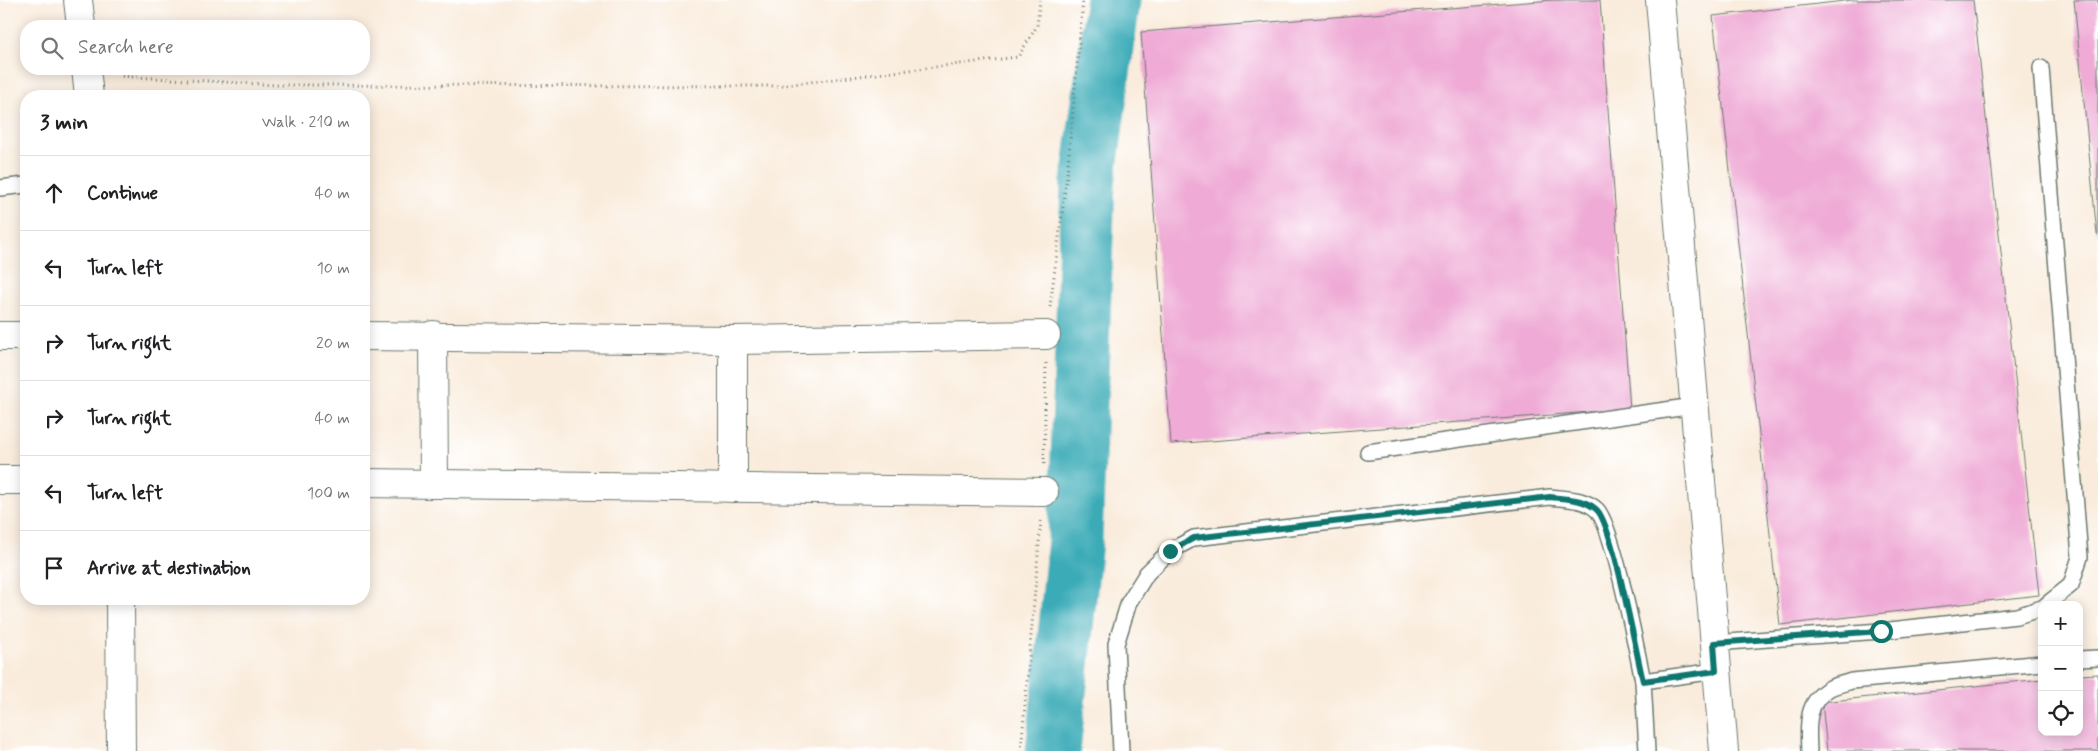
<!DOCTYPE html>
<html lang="en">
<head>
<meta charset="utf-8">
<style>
	:root { --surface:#fff; --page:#f2f2f2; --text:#202124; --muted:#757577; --line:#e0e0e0 }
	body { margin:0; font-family:Mynerve,sans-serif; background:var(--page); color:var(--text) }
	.controls { position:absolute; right:15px; bottom:15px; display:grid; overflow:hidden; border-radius:10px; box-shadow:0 2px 12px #0003 }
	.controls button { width:45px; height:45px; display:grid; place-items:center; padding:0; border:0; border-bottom:1px solid var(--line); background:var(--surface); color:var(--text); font:25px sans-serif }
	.stop { position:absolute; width:15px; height:15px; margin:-11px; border:4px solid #0f766e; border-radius:50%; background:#fff }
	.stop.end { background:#0f766e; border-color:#fff; box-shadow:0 1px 5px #0008 }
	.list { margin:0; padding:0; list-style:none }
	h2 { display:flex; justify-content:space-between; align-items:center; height:65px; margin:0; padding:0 20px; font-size:21px }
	h2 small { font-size:16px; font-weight:400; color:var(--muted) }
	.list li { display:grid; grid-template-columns:32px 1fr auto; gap:15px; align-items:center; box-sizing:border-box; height:75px; padding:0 20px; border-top:1px solid var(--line) }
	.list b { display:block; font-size:19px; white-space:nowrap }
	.list em { font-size:16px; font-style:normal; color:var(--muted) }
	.icon { flex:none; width:28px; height:28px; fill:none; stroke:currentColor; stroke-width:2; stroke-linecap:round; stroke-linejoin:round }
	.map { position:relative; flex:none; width:2098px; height:751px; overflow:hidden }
	.search { position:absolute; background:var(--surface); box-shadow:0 2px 12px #0003; left:20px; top:20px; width:350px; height:55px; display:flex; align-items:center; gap:12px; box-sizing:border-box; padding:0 18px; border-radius:20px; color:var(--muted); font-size:19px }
	.panel { position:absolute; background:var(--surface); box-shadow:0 2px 12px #0003; left:20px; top:90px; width:350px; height:515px; border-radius:20px }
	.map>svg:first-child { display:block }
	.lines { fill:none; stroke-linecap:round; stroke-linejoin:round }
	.river { stroke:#3babb7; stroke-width:55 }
	.building { fill:#efabd6 }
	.service-casing { stroke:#6b7a6f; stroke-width:18 }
	.minor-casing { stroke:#6b7a6f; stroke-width:30 }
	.path { stroke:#6b7a6f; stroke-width:3; stroke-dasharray:1 4; stroke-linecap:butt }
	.service { stroke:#fff; stroke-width:15 }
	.minor { stroke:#fff; stroke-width:28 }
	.route { stroke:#0f766e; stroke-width:6 }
</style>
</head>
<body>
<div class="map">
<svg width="2098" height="751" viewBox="0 0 2098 751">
	<rect width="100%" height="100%" fill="#fff"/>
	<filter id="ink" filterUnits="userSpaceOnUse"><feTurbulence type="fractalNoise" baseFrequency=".02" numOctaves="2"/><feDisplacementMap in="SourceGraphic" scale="10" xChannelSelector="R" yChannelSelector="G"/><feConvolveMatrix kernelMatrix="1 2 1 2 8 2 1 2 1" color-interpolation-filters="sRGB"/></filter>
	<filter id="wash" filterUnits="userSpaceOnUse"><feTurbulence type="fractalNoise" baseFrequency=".0096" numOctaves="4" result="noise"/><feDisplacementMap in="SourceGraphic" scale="20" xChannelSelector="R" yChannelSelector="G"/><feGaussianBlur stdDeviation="1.12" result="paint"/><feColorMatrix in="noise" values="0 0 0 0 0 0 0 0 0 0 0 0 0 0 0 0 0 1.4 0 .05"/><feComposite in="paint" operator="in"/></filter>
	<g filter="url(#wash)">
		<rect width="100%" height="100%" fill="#f9ecdc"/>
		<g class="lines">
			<polyline class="river" points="1053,751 1075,541 1088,182 1113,0"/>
		</g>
		<g id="blocks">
			<g class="building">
				<polygon points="1553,0 1600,0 1630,409 1171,444 1141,32"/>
				<polygon points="1853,0 1973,0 2039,595 1780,625 1713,16"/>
				<polygon points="2074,0 2098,0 2098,235 2097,235"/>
				<polygon points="2098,674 2098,751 1827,751 1822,702 2042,679 2042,732 2079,732 2079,675"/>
			</g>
		</g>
	</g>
	<g filter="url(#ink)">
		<use href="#blocks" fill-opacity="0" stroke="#6b7a6f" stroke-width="1"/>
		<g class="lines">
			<defs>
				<g id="service">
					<polyline points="2041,68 2080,557 2071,585 2046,605"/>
					<polyline points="0,188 26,185"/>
					<polyline points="1368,452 1694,406"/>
					<polyline points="1714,643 1881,631 2017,616 2042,608"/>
					<polyline points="2079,659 2098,658"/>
					<path d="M1121,751l-5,-107 13,-42 18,-29 23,-22 24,-13 356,-41c16,2 34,1 47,13 16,16 40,142 46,171"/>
					<polyline points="1647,751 1643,681 1716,671"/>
					<path d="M1809,751c-1,-24 -4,-49 21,-63 6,-3 15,-5 22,-7l190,-18"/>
				</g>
				<g id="minor">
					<polyline points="78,0 81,26"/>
					<polyline points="1660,0 1724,751"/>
					<polyline points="86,69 89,96"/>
					<polyline points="433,335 434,484"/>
					<polyline points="0,336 26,336"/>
					<polyline points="364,336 733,340 1046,335"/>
					<polyline points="0,480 26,480"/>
					<polyline points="364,483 1044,492"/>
					<polyline points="733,488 733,340"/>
					<polyline points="120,599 121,751"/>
				</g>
			</defs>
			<use href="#service" class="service-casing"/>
			<use href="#minor" class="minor-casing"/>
			<g class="path">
				<polyline points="117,76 277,85 776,86 1018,57 1037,26 1040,0"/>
				<polyline points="1050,307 1067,175 1083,0"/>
				<polyline points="1044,464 1046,363"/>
				<polyline points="1021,751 1041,520"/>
			</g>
			<use href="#service" class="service"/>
			<use href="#minor" class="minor"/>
		</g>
	</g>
	<g class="lines" filter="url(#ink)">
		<path class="route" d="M1170,551l24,-13 356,-41c16,2 34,1 47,13 16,16 39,142 46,171l73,-10 -2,-28 167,-12"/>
	</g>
</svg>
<div class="controls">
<button>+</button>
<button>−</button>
<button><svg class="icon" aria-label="locate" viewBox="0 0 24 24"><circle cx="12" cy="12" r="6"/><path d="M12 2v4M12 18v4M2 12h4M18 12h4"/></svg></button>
</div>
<div class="stop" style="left:1881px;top:631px"></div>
<div class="stop end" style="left:1170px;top:551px"></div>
<div class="search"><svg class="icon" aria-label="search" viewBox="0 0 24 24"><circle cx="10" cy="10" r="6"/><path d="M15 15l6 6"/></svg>Search here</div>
<section class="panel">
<h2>3 min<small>Walk · 210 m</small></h2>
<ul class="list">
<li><svg class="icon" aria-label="ahead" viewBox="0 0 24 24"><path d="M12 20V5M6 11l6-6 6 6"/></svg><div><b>Continue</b></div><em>40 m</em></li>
<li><svg class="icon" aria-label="left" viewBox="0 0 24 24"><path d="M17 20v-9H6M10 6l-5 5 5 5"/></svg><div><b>Turn left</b></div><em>10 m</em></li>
<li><svg class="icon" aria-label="right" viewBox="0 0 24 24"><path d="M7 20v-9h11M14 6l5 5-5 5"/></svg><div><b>Turn right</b></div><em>20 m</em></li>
<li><svg class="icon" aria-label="right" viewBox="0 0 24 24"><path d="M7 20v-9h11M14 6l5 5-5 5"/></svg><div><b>Turn right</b></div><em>40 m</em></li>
<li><svg class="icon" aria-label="left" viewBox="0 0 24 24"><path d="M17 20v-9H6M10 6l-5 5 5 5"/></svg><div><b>Turn left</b></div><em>100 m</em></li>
<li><svg class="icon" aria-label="arrive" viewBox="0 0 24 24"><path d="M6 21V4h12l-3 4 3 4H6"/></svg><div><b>Arrive at destination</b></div></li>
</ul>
</section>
</div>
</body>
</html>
